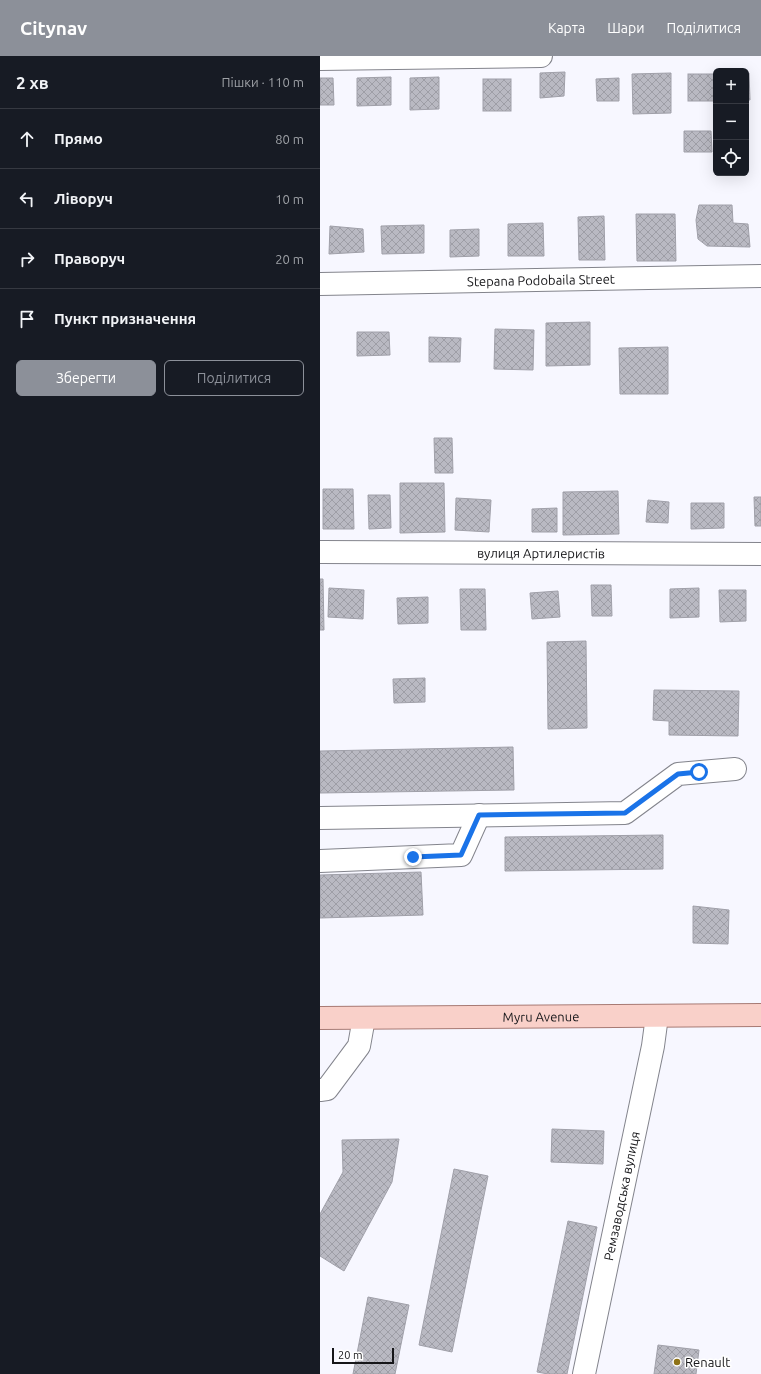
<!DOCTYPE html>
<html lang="uk">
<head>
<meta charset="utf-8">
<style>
	:root { --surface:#171b24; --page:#242831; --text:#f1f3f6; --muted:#9ea1a6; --line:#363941; --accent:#8c9099 }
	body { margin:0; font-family:Ubuntu,sans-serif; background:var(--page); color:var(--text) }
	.controls { position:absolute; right:12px; top:12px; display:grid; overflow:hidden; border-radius:6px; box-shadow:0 4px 16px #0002 }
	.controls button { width:36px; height:36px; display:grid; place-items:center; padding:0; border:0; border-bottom:1px solid var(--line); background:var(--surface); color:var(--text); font:20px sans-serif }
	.scale { position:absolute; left:12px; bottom:10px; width:62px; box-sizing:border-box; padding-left:4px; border:2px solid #161619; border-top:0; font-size:11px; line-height:14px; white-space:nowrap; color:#161619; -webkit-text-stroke:3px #fff; paint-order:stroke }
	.stop { position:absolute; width:12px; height:12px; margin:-9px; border:3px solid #1a73e8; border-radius:50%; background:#fff }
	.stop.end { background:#1a73e8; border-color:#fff; box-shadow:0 1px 4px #0008 }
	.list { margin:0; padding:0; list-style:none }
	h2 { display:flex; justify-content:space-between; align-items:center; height:52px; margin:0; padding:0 16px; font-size:17px }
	h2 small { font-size:13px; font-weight:400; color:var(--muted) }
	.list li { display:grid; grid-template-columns:26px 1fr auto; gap:12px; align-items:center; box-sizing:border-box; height:60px; padding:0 16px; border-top:1px solid var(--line) }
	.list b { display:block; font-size:15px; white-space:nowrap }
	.list em { font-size:13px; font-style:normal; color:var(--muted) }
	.actions { display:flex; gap:8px; padding:12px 16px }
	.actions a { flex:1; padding:9px 0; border:1px solid var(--accent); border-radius:6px; text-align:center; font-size:14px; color:var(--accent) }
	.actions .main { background:var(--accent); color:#fff }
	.icon { flex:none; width:22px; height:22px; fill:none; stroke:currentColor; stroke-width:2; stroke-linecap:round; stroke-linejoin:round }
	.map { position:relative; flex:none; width:441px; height:1318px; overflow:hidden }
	header { display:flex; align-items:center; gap:24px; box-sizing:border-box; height:56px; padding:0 20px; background:var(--accent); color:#fff }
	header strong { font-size:19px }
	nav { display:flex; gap:22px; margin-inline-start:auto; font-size:14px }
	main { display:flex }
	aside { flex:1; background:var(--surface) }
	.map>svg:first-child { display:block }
	.building { fill:url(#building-cross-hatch); stroke:#a0a0a9 }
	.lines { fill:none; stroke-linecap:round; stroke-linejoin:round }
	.minor-casing { stroke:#83848c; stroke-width:24 }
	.major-casing { stroke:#a77a74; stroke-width:24 }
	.minor { stroke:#fff; stroke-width:22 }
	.major { stroke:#f9d0c9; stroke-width:22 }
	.route { stroke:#1a73e8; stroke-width:5 }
	.poi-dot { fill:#8e7216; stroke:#fff; stroke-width:1.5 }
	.labels { text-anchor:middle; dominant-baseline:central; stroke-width:3; stroke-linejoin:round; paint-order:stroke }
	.street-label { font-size:13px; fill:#161619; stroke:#fff }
	.poi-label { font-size:13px; fill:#161619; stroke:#fff; text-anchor:start }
</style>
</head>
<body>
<header>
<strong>Citynav</strong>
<nav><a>Карта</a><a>Шари</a><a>Поділитися</a></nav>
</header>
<main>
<aside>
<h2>2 хв<small>Пішки · 110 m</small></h2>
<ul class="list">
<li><svg class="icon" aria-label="ahead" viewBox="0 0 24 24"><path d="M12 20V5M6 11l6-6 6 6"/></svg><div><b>Прямо</b></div><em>80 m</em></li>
<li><svg class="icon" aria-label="left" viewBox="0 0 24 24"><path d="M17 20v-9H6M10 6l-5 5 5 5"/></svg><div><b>Ліворуч</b></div><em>10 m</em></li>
<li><svg class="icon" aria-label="right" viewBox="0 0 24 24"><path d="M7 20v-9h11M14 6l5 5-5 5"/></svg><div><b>Праворуч</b></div><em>20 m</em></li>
<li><svg class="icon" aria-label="arrive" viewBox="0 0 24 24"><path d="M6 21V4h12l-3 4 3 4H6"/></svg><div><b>Пункт призначення</b></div></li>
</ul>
<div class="actions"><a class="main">Зберегти</a><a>Поділитися</a></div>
</aside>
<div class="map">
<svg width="441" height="1318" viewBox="0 0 441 1318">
	<defs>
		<pattern id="building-cross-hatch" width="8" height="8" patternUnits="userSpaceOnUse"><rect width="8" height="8" fill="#b9b9c2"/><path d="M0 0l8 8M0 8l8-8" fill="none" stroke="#9e9ea6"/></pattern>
	</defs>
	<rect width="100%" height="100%" fill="#f7f7ff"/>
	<g class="building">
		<polygon points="245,16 244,40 220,42 220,17"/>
		<polygon points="351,17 351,57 313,58 312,18"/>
		<polygon points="426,17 429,17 430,44 426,44"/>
		<rect x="368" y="18" width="28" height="27"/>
		<polygon points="71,21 71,49 37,50 37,22"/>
		<polygon points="119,21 119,53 90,54 90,22"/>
		<polygon points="0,22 13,22 14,49 0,49"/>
		<polygon points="299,22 299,45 277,45 276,23"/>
		<rect x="163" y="23" width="28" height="32"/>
		<polygon points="364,75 391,75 392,96 364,96"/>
		<polygon points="379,149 412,149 413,167 428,168 430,191 387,190 378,183 376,164"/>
		<polygon points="316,158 355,158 356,205 317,205"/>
		<polygon points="284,160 285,204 259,204 258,161"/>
		<polygon points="223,167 224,200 188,200 188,168"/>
		<polygon points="104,169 104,197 62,198 61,170"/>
		<polygon points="10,170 43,173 44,196 9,198"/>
		<polygon points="159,173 159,200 130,201 130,174"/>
		<polygon points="270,266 270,309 226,310 226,267"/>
		<polygon points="175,273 214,274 213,314 174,313"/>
		<polygon points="37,276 69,276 70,299 37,300"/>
		<polygon points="109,281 141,282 140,306 109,306"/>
		<polygon points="348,291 348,338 300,338 299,292"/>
		<polygon points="114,382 132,382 133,417 115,417"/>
		<polygon points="80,427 124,427 125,476 80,477"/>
		<polygon points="3,433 33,433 34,473 3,473"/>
		<polygon points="298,435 299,478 243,479 243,436"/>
		<polygon points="48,439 70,439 71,472 49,473"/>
		<polygon points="434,441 441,441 441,470 435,470"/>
		<polygon points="136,442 171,444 169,476 135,474"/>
		<polygon points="328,444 349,446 348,467 326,466"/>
		<polygon points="371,447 404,447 404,472 371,473"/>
		<polygon points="237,452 237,476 212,476 212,453"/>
		<polygon points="0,523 3,523 4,574 0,574"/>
		<polygon points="271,529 291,529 292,560 272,560"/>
		<polygon points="9,532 44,534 43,563 8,561"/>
		<polygon points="379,532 379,561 350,562 350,533"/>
		<polygon points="140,533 165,533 166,574 141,574"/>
		<polygon points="399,534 426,534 426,565 400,566"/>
		<polygon points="238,535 240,561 212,563 210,537"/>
		<polygon points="108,541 108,567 78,568 77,542"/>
		<polygon points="266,585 267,672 228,673 227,586"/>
		<polygon points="105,622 105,646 74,647 73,623"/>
		<polygon points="334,634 419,635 418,680 349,679 349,665 333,664"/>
		<polygon points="193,691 194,734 0,737 0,695"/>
		<polygon points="343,779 343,813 185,815 185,781"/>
		<polygon points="101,816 103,859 0,862 0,819"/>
		<polygon points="373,850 409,854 408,888 373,887"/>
		<polygon points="232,1073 284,1075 283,1108 231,1106"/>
		<polygon points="79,1083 72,1126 24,1215 0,1200 0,1158 23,1116 22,1084"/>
		<polygon points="134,1113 168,1120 132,1296 99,1289"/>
		<polygon points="248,1165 277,1171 247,1318 228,1318 217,1316"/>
		<polygon points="48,1241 89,1249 75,1318 33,1318"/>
		<polygon points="338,1289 379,1294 376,1318 334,1318"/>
	</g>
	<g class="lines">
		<defs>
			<g id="minor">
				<polyline points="0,3 221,0"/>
				<path id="s1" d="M0,228l441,-8"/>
				<path id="s2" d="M0,496l441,2"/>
				<polyline points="0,762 305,757 358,718 415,713"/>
				<polyline points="0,805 141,799 159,759"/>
				<polyline points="0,1034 7,1033 39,990 44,962"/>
				<path id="s3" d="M264,1318l69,-328 4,-30"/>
			</g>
			<g id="major">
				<path id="s4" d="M0,962l441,-3"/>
			</g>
		</defs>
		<use href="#minor" class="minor-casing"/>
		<use href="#major" class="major-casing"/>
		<use href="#minor" class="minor"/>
		<use href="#major" class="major"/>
	</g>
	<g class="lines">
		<polyline class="route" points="93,801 141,799 159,759 305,757 358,718 379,716"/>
	</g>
	<circle class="poi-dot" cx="357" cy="1306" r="4"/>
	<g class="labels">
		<g class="street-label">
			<text stroke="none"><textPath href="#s1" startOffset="221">Stepana Podobaila Street</textPath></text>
			<text stroke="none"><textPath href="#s2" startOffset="221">вулиця Артилеристів</textPath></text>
			<text stroke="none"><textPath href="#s4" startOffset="221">Myru Avenue</textPath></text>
			<text stroke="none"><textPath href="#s3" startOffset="182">Ремзаводська вулиця</textPath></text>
		</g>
		<g class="poi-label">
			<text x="365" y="1306">Renault</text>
		</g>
	</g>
</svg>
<div class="controls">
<button>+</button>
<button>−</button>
<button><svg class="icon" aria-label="locate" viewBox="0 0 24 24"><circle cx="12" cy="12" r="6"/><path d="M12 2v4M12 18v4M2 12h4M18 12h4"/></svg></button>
</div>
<div class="scale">20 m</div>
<div class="stop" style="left:379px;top:716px"></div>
<div class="stop end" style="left:93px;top:801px"></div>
</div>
</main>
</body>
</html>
